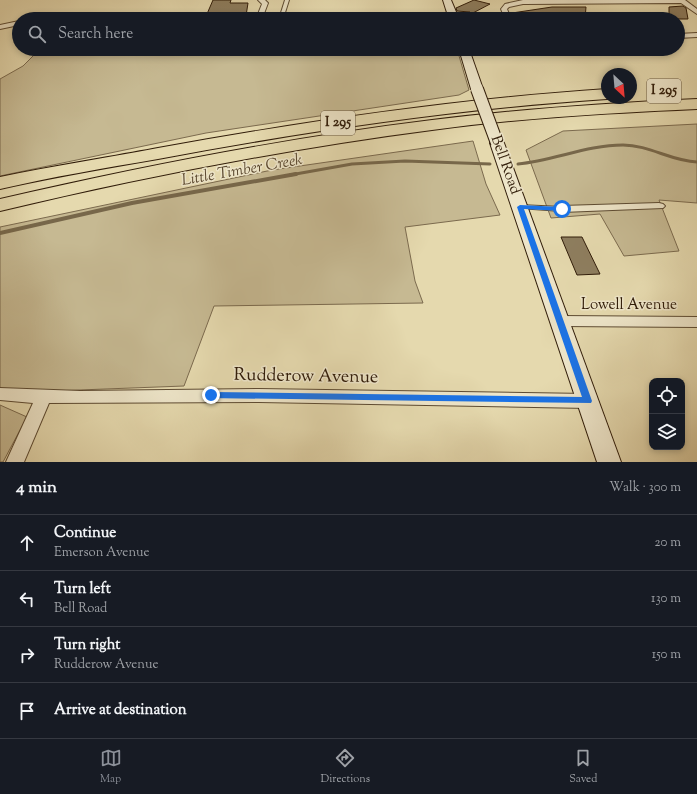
<!DOCTYPE html>
<html lang="en">
<head>
<meta charset="utf-8">
<style>
	:root { --surface:#171b24; --page:#242831; --text:#f1f3f6; --muted:#9ea1a6; --line:#363941; --accent:#8c9099 }
	body { margin:0; font-family:"Sorts Mill Goudy",serif; background:var(--page); color:var(--text) }
	.controls { position:absolute; right:12px; bottom:12px; display:grid; overflow:hidden; border-radius:8px; box-shadow:0 2px 6px #0003 }
	.controls button { width:36px; height:36px; display:grid; place-items:center; padding:0; border:0; border-bottom:1px solid var(--line); background:var(--surface); color:var(--text); font:20px sans-serif }
	.compass { position:absolute; left:601px; top:68px; width:36px; height:36px; border-radius:50%; background:var(--surface); box-shadow:0 2px 6px #0003; rotate:154deg }
	.stop { position:absolute; width:12px; height:12px; margin:-9px; border:3px solid #1a73e8; border-radius:50%; background:#fff }
	.stop.end { background:#1a73e8; border-color:#fff; box-shadow:0 1px 4px #0008 }
	.list { margin:0; padding:0; list-style:none }
	h2 { display:flex; justify-content:space-between; align-items:center; height:52px; margin:0; padding:0 16px; font-size:17px }
	h2 small { font-size:13px; font-weight:400; color:var(--muted) }
	.list li { display:grid; grid-template-columns:26px 1fr auto; gap:12px; align-items:center; box-sizing:border-box; height:56px; padding:0 16px; border-top:1px solid var(--line) }
	.list b { display:block; font-size:15px; white-space:nowrap }
	.list p { margin:0; font-size:13px; white-space:nowrap; color:var(--muted) }
	.list em { font-size:13px; font-style:normal; color:var(--muted) }
	.icon { flex:none; width:22px; height:22px; fill:none; stroke:currentColor; stroke-width:2; stroke-linecap:round; stroke-linejoin:round }
	.map { position:relative; flex:none; width:697px; height:462px; overflow:hidden }
	.search { position:absolute; background:var(--surface); box-shadow:0 2px 6px #0003; left:12px; right:12px; top:12px; height:44px; display:flex; align-items:center; gap:10px; box-sizing:border-box; padding:0 14px; border-radius:22px; color:var(--muted); font-size:15px }
	.sheet { height:276px; background:var(--surface) }
	nav { display:flex; justify-content:space-around; align-items:center; box-sizing:border-box; height:56px; border-top:1px solid var(--line); background:var(--surface); font-size:11px; color:var(--muted) }
	nav a { display:grid; justify-items:center; gap:2px }
	nav .on { color:var(--accent) }
	.map>svg:first-child { display:block }
	.green { fill:#c6b992; stroke:#7b6a4e }
	.lines { fill:none; stroke-linecap:round; stroke-linejoin:round }
	.stream-far1 { stroke:#77674a; stroke-width:3 }
	.stream { stroke:#77674a; stroke-width:4 }
	.building { fill:#8e7e5f; stroke:#301c09 }
	.lane-casing { stroke:#5d4b32; stroke-width:2 }
	.street-casing { stroke:#5d4b32; stroke-width:2 }
	.secondary-casing { stroke:#301c09; stroke-width:2 }
	.highway-casing { stroke:#301c09; stroke-width:2 }
	.lane { fill:#eee6ca; fill-rule:evenodd }
	.street { fill:#eee6ca; fill-rule:evenodd }
	.secondary { fill:#eee6ca; fill-rule:evenodd }
	.highway { fill:#e5d9ae; fill-rule:evenodd }
	.secondary-bridge-casing { stroke:#301c09; stroke-width:14; stroke-linecap:butt }
	.secondary-bridge { stroke:#eee6ca; stroke-width:12 }
	.route { fill:#1a73e8 }
	.labels { text-anchor:middle; dominant-baseline:central; stroke-width:3; stroke-linejoin:round; paint-order:stroke }
	.shield { fill:#eee6ca; stroke:#695943; stroke-width:1 }
	.shield-label { font-size:14px; font-weight:bold; fill:#301c09 }
	.street-label { font-size:15px; fill:#301c09; stroke:#eee6ca }
	.water-label { font-size:16px; font-style:italic; fill:#5a482f; stroke:#eee6ca }
	.near-street-label { font-size:18px; fill:#301c09; stroke:#eee6ca }
</style>
</head>
<body>
<div class="map">
<svg width="697" height="462" viewBox="0 0 697 462">
	<rect width="100%" height="100%" fill="#e5d9ae"/>
	<filter id="stains"><feTurbulence type="fractalNoise" baseFrequency=".005" numOctaves="4"/><feColorMatrix values="0 0 0 0 .2 0 0 0 0 .09 0 0 0 0 .02 0 0 0 .5 -.17"/></filter>
	<radialGradient id="worn" r=".72"><stop offset=".6" stop-color="#630" stop-opacity="0"/><stop offset="1" stop-color="#630" stop-opacity=".3"/></radialGradient>
	<g class="green">
		<polygon points="40,49 457,49 469,90 459,95 206,133 0,176 0,79 23,66"/>
		<polygon points="697,124 697,203 659,200 679,251 624,256 600,214 551,218 526,150 563,131"/>
		<polygon points="473,141 486,184 500,215 405,227 415,281 423,303 214,306 184,386 0,393 0,227 272,170"/>
		<polygon points="0,405 27,417 3,462 0,462"/>
	</g>
	<g class="lines">
		<g class="stream-far1">
			<path d="M518,164c35,-3 69,-19 105,-19 26,0 48,16 74,17"/>
			<polyline points="290,175 352,164 405,161 490,164"/>
		</g>
		<polyline class="stream" points="0,233 132,203 296,174"/>
	</g>
	<g class="building">
		<polygon points="213,0 231,0 230,3 248,3 246,16 207,14"/>
		<polygon points="474,0 490,4 471,14 470,12 457,11 456,8"/>
		<polygon points="683,6 686,8 688,19 669,19 669,7"/>
		<polygon points="552,7 586,7 585,19 513,19 512,13"/>
		<polygon points="561,237 582,237 600,274 577,275"/>
	</g>
	<g class="lines">
		<defs>
			<g id="lane">
				<polygon points="285,0 289,0 283,19 279,19"/>
				<polygon points="520,205 562,207 565,209 562,211 518,208 517,207 518,206"/>
			</g>
			<g id="street">
				<polygon points="258,0 265,0 268,3 262,19 256,19 262,4"/>
				<polygon points="523,0 685,0 697,9 697,14 681,3 523,4 509,7 507,9 511,19 505,19 501,9 505,4"/>
				<polygon points="19,21 19,25 0,29 0,25"/>
				<polygon points="697,33 697,37 678,38 678,34"/>
				<polygon points="659,203 663,204 665,206 663,208 562,212 558,211 556,209 558,207 562,206"/>
				<polygon points="561,316 697,317 697,327 561,326 556,325 554,321 556,317"/>
				<polygon points="0,388 80,391 259,389 588,394 594,396 596,401 594,406 588,408 259,402 49,403 24,462 6,462 33,403 0,400"/>
			</g>
			<g id="secondary">
				<polygon points="443,0 451,0 459,19 449,19"/>
				<polygon points="459,49 469,49 483,89 481,91 473,91 471,89"/>
				<polygon points="497,139 502,140 504,143 621,462 597,462 490,143 492,140"/>
			</g>
			<g id="highway">
				<path d="M607,89v9h2l-2,1c-151,10 -300,32 -449,60 -53,9 -106,18 -158,30v-12c52,-11 105,-19 158,-29 149,-27 298,-49 449,-59z"/>
				<path d="M697,99v10c-89,4 -177,9 -265,21 -146,19 -289,47 -432,81v-12c143,-33 286,-61 432,-79 88,-11 176,-17 265,-21z"/>
			</g>
		</defs>
		<use href="#lane" class="lane-casing"/>
		<use href="#street" class="street-casing"/>
		<use href="#secondary" class="secondary-casing"/>
		<use href="#highway" class="highway-casing"/>
		<use href="#lane" class="lane"/>
		<use href="#street" class="street"/>
		<use href="#secondary" class="secondary"/>
		<use href="#highway" class="highway"/>
		<defs>
			<polyline id="secondary-bridge" points="477,89 497,143"/>
		</defs>
		<use href="#secondary-bridge" class="secondary-bridge-casing"/>
		<use href="#secondary-bridge" class="secondary-bridge"/>
	</g>
	<polygon class="route" points="520,205 562,207 565,209 562,211 524,209 592,401 591,403 208,398 207,395 208,393 211,392 582,397 517,207"/>
	<g class="labels">
		<g class="shield">
			<rect x="647" y="79" width="34" height="24" rx="3"/>
			<rect x="321" y="111" width="34" height="24" rx="3"/>
		</g>
		<g class="shield-label">
			<text x="664" y="91">I 295</text>
			<text x="338" y="123">I 295</text>
		</g>
		<g class="street-label">
			<text transform="translate(505 165) rotate(70)">Bell Road</text>
			<text x="629" y="305">Lowell Avenue</text>
		</g>
		<g class="water-label">
			<text transform="translate(242 171) rotate(-10)">Little Timber Creek</text>
		</g>
		<g class="near-street-label">
			<text transform="translate(306 377) rotate(1)">Rudderow Avenue</text>
		</g>
	</g>
	<rect width="100%" height="100%" filter="url(#stains)"/>
	<rect width="100%" height="100%" fill="url(#worn)"/>
</svg>
<div class="controls">
<button><svg class="icon" aria-label="locate" viewBox="0 0 24 24"><circle cx="12" cy="12" r="6"/><path d="M12 2v4M12 18v4M2 12h4M18 12h4"/></svg></button>
<button><svg class="icon" aria-label="layers" viewBox="0 0 24 24"><path d="M12 4l9 5-9 5-9-5zM3 14l9 5 9-5"/></svg></button>
</div>
<svg class="compass" viewBox="-18 -18 36 36"><path d="M0-13l5 13h-10z" fill="#e53935"/><path d="M0 13l5-13h-10z" fill="#9ea1a6"/></svg>
<div class="stop" style="left:562px;top:209px"></div>
<div class="stop end" style="left:211px;top:395px"></div>
<div class="search"><svg class="icon" aria-label="search" viewBox="0 0 24 24"><circle cx="10" cy="10" r="6"/><path d="M15 15l6 6"/></svg>Search here</div>
</div>
<section class="sheet">
<h2>4 min<small>Walk · 300 m</small></h2>
<ul class="list">
<li><svg class="icon" aria-label="ahead" viewBox="0 0 24 24"><path d="M12 20V5M6 11l6-6 6 6"/></svg><div><b>Continue</b><p>Emerson Avenue</p></div><em>20 m</em></li>
<li><svg class="icon" aria-label="left" viewBox="0 0 24 24"><path d="M17 20v-9H6M10 6l-5 5 5 5"/></svg><div><b>Turn left</b><p>Bell Road</p></div><em>130 m</em></li>
<li><svg class="icon" aria-label="right" viewBox="0 0 24 24"><path d="M7 20v-9h11M14 6l5 5-5 5"/></svg><div><b>Turn right</b><p>Rudderow Avenue</p></div><em>150 m</em></li>
<li><svg class="icon" aria-label="arrive" viewBox="0 0 24 24"><path d="M6 21V4h12l-3 4 3 4H6"/></svg><div><b>Arrive at destination</b></div></li>
</ul>
</section>
<nav>
<a class="on"><svg class="icon" aria-label="map" viewBox="0 0 24 24"><path d="M3 6l6-2 6 2 6-2v14l-6 2-6-2-6 2zM9 4v14M15 6v14"/></svg>Map</a>
<a><svg class="icon" aria-label="directions" viewBox="0 0 24 24"><path d="M12 3l9 9-9 9-9-9zM9 14v-3h6M13 9l2 2-2 2"/></svg>Directions</a>
<a><svg class="icon" aria-label="saved" viewBox="0 0 24 24"><path d="M7 4h10v16l-5-4-5 4z"/></svg>Saved</a>
</nav>
</body>
</html>
